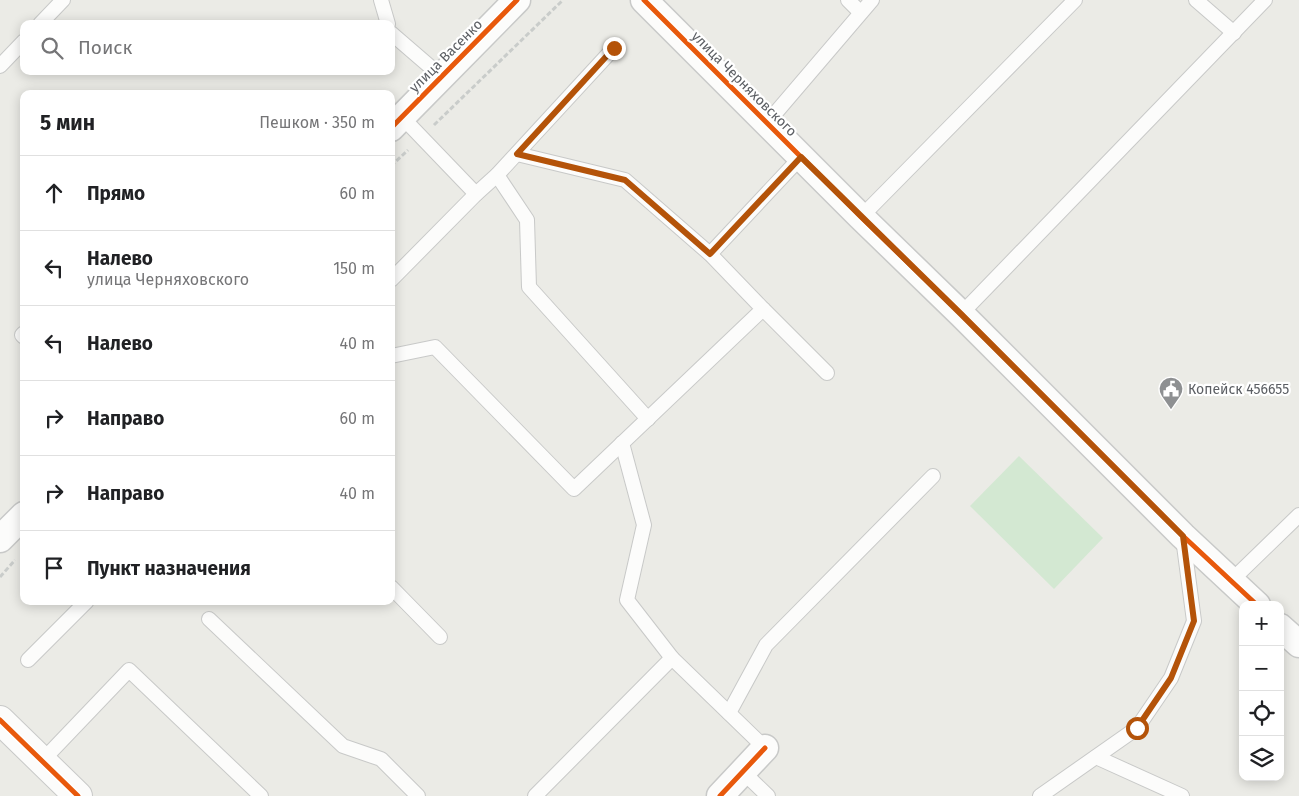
<!DOCTYPE html>
<html lang="ru">
<head>
<meta charset="utf-8">
<style>
	:root { --surface:#fff; --page:#f2f2f2; --text:#202124; --muted:#757577; --line:#e0e0e0 }
	body { margin:0; font-family:"Fira Sans",sans-serif; background:var(--page); color:var(--text) }
	.controls { position:absolute; right:15px; bottom:15px; display:grid; overflow:hidden; border-radius:10px; box-shadow:0 2px 12px #0003 }
	.controls button { width:45px; height:45px; display:grid; place-items:center; padding:0; border:0; border-bottom:1px solid var(--line); background:var(--surface); color:var(--text); font:25px sans-serif }
	.stop { position:absolute; width:15px; height:15px; margin:-11px; border:4px solid #b45309; border-radius:50%; background:#fff }
	.stop.end { background:#b45309; border-color:#fff; box-shadow:0 1px 5px #0008 }
	.list { margin:0; padding:0; list-style:none }
	h2 { display:flex; justify-content:space-between; align-items:center; height:65px; margin:0; padding:0 20px; font-size:21px }
	h2 small { font-size:16px; font-weight:400; color:var(--muted) }
	.list li { display:grid; grid-template-columns:32px 1fr auto; gap:15px; align-items:center; box-sizing:border-box; height:75px; padding:0 20px; border-top:1px solid var(--line) }
	.list b { display:block; font-size:19px; white-space:nowrap }
	.list p { margin:0; font-size:16px; white-space:nowrap; color:var(--muted) }
	.list em { font-size:16px; font-style:normal; color:var(--muted) }
	.icon { flex:none; width:28px; height:28px; fill:none; stroke:currentColor; stroke-width:2; stroke-linecap:round; stroke-linejoin:round }
	.map { position:relative; flex:none; width:1299px; height:796px; overflow:hidden }
	.search { position:absolute; background:var(--surface); box-shadow:0 2px 12px #0003; left:20px; top:20px; width:375px; height:55px; display:flex; align-items:center; gap:12px; box-sizing:border-box; padding:0 18px; border-radius:10px; color:var(--muted); font-size:19px }
	.panel { position:absolute; background:var(--surface); box-shadow:0 2px 12px #0003; left:20px; top:90px; width:375px; height:515px; border-radius:10px }
	.map>svg:first-child { display:block }
	.park { fill:#d3e8d2 }
	.lines { fill:none; stroke-linecap:round; stroke-linejoin:round }
	.service-casing { stroke:#c8c9c8; stroke-width:16 }
	.minor-casing { stroke:#c8c9c8; stroke-width:29 }
	.tertiary-casing { stroke:#c8c9c8; stroke-width:30 }
	.path { stroke:#c9ccca; stroke-width:3; stroke-dasharray:5 2.5; stroke-linecap:butt }
	.service { stroke:#fcfcfb; stroke-width:14 }
	.minor { stroke:#fcfcfb; stroke-width:26 }
	.tertiary { stroke:#fcfcfb; stroke-width:28 }
	.cycleway-casing { stroke:#fff; stroke-width:8 }
	.cycleway { stroke:#e8590c; stroke-width:5 }
	.route { stroke:#b45309; stroke-width:6 }
	.labels { text-anchor:middle; dominant-baseline:central; stroke-width:4.5; stroke-linejoin:round; paint-order:stroke }
	.street-label { font-size:14px; fill:#5c5f64; stroke:#fff }
	.poi-label { font-size:14px; fill:#5c5f64; stroke:#fff; text-anchor:start }
</style>
</head>
<body>
<div class="map">
<svg width="1299" height="796" viewBox="0 0 1299 796">
	<rect width="100%" height="100%" fill="#ebebe6"/>
	<polygon class="park" points="1019,456 1103,538 1054,589 970,506"/>
	<g class="lines">
		<defs>
			<g id="service">
				<polyline points="381,0 388,24"/>
				<polyline points="848,0 860,12"/>
				<polyline points="1196,0 1234,33"/>
				<polyline points="40,24 63,0"/>
				<polyline points="391,33 442,77"/>
				<polyline points="0,66 24,41"/>
				<polyline points="402,117 476,194"/>
				<polyline points="767,123 872,0"/>
				<polyline points="497,175 527,220 529,287 648,419"/>
				<polyline points="861,217 1075,0"/>
				<polyline points="710,254 801,157"/>
				<polyline points="391,280 476,194 497,175 614,48"/>
				<polyline points="763,309 827,373"/>
				<polyline points="961,314 1265,0"/>
				<polyline points="24,333 22,335 24,337"/>
				<polyline points="391,356 435,347 574,489 763,309 710,254 625,180 517,154"/>
				<polyline points="622,443 644,525 627,600 672,658"/>
				<polyline points="1231,581 1299,515"/>
				<polyline points="391,587 440,637"/>
				<polyline points="209,619 343,746 381,759 418,796"/>
				<polyline points="28,660 87,601"/>
				<polyline points="729,713 766,645 933,476"/>
				<polyline points="1096,757 1182,796"/>
				<polyline points="42,761 129,670 261,796"/>
				<polyline points="743,772 768,796"/>
				<polyline points="535,796 672,658 765,748"/>
				<polyline points="1040,796 1137,728 1171,678 1194,621 1183,538"/>
			</g>
			<g id="minor">
				<polyline points="644,0 861,217 961,314 1183,536 1257,605"/>
				<polyline points="391,128 517,0"/>
				<polyline points="0,539 24,515"/>
				<polyline points="1280,627 1299,644"/>
				<polyline points="720,796 765,748"/>
			</g>
			<polyline id="tertiary" points="0,720 78,796"/>
		</defs>
		<use href="#service" class="service-casing"/>
		<use href="#minor" class="minor-casing"/>
		<use href="#tertiary" class="tertiary-casing"/>
		<g class="path">
			<polyline points="434,125 563,0"/>
			<polyline points="391,166 408,150"/>
			<polyline points="0,577 15,560"/>
		</g>
		<use href="#service" class="service"/>
		<use href="#minor" class="minor"/>
		<use href="#tertiary" class="tertiary"/>
		<defs>
			<g id="cycleway">
				<polyline points="644,0 861,217 961,314 1183,536 1257,605"/>
				<polyline points="391,128 517,0"/>
				<polyline points="0,720 78,796"/>
				<polyline points="720,796 765,748"/>
			</g>
		</defs>
		<use href="#cycleway" class="cycleway-casing"/>
		<use href="#cycleway" class="cycleway"/>
	</g>
	<g class="lines">
		<polyline class="route" points="614,48 517,154 625,180 710,254 801,157 961,314 1183,536 1194,621 1171,678 1137,728"/>
	</g>
	<defs>
		<symbol id="civic-pin" viewBox="-11 -11 22 30"><path d="M0 17L-7.5 6A9.5 9.5 0 1 1 7.5 6Z" fill="#8e9092" stroke="#fff"/><path d="M-.6-6.5H3V-4.5H.6V-3L4-1V1h2V6H-6V1h2V-1L-.6-3ZM-1.2 2.5V6h2.4V2.5Z" fill="#fff"/></symbol>
	</defs>
	<g fill-rule="evenodd">
		<use href="#civic-pin" x="1157" y="375" width="28" height="38"/>
	</g>
	<g class="labels">
		<g class="street-label">
			<text transform="translate(446 56) rotate(-45)">улица Васенко</text>
			<text transform="translate(744 84) rotate(45)">улица Черняховского</text>
		</g>
		<g class="poi-label">
			<text x="1188" y="389">Копейск 456655</text>
		</g>
	</g>
</svg>
<div class="controls">
<button>+</button>
<button>−</button>
<button><svg class="icon" aria-label="locate" viewBox="0 0 24 24"><circle cx="12" cy="12" r="6"/><path d="M12 2v4M12 18v4M2 12h4M18 12h4"/></svg></button>
<button><svg class="icon" aria-label="layers" viewBox="0 0 24 24"><path d="M12 4l9 5-9 5-9-5zM3 14l9 5 9-5"/></svg></button>
</div>
<div class="stop" style="left:1137px;top:728px"></div>
<div class="stop end" style="left:614px;top:48px"></div>
<div class="search"><svg class="icon" aria-label="search" viewBox="0 0 24 24"><circle cx="10" cy="10" r="6"/><path d="M15 15l6 6"/></svg>Поиск</div>
<section class="panel">
<h2>5 мин<small>Пешком · 350 m</small></h2>
<ul class="list">
<li><svg class="icon" aria-label="ahead" viewBox="0 0 24 24"><path d="M12 20V5M6 11l6-6 6 6"/></svg><div><b>Прямо</b></div><em>60 m</em></li>
<li><svg class="icon" aria-label="left" viewBox="0 0 24 24"><path d="M17 20v-9H6M10 6l-5 5 5 5"/></svg><div><b>Налево</b><p>улица Черняховского</p></div><em>150 m</em></li>
<li><svg class="icon" aria-label="left" viewBox="0 0 24 24"><path d="M17 20v-9H6M10 6l-5 5 5 5"/></svg><div><b>Налево</b></div><em>40 m</em></li>
<li><svg class="icon" aria-label="right" viewBox="0 0 24 24"><path d="M7 20v-9h11M14 6l5 5-5 5"/></svg><div><b>Направо</b></div><em>60 m</em></li>
<li><svg class="icon" aria-label="right" viewBox="0 0 24 24"><path d="M7 20v-9h11M14 6l5 5-5 5"/></svg><div><b>Направо</b></div><em>40 m</em></li>
<li><svg class="icon" aria-label="arrive" viewBox="0 0 24 24"><path d="M6 21V4h12l-3 4 3 4H6"/></svg><div><b>Пункт назначения</b></div></li>
</ul>
</section>
</div>
</body>
</html>
